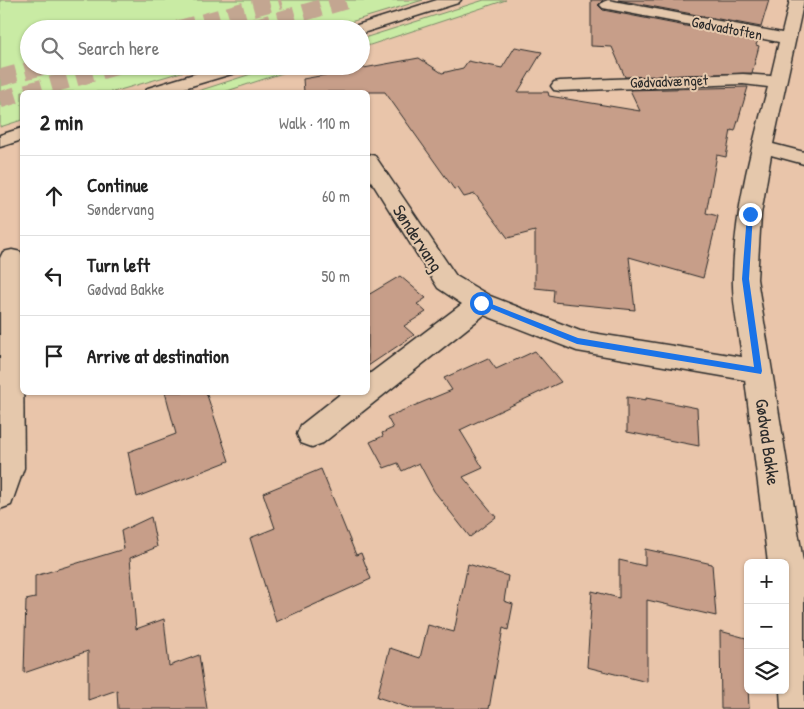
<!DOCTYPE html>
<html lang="en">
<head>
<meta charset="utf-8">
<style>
	:root { --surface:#fff; --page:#f2f2f2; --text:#222; --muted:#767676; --line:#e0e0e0 }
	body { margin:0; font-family:"Patrick Hand",sans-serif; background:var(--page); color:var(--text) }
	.controls { position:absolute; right:15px; bottom:15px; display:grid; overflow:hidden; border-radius:8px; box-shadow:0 1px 4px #0004 }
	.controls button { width:45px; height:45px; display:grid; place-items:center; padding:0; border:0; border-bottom:1px solid var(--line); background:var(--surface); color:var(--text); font:25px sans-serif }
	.stop { position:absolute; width:15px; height:15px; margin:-11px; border:4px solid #1a73e8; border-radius:50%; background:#fff }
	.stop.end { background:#1a73e8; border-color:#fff; box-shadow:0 1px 5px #0008 }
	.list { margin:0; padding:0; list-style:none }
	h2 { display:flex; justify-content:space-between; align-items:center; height:65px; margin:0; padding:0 20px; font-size:21px }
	h2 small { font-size:16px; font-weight:400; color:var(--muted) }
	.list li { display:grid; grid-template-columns:32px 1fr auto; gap:15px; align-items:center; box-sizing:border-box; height:80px; padding:0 20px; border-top:1px solid var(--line) }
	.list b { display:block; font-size:19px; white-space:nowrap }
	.list p { margin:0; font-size:16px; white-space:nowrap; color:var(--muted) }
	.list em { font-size:16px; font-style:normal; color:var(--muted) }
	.icon { flex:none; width:28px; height:28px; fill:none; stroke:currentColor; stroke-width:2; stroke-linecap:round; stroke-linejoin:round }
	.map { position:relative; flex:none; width:804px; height:709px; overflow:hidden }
	.search { position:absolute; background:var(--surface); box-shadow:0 1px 4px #0004; left:20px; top:20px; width:350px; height:55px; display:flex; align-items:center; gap:12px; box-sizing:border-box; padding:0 18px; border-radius:28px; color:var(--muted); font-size:19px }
	.panel { position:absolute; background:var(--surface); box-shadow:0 1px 4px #0004; left:20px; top:90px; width:350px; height:305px; border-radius:8px }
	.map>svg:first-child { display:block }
	.green { fill:#c9eba4; stroke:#7a8b68 }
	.building { fill:#c79e89; stroke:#2b2b2b }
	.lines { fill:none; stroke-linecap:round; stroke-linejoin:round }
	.highway-tunnel { stroke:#c3a691; stroke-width:17; stroke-dasharray:17 9; stroke-linecap:butt }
	.street-casing { stroke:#2b2b2b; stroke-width:3 }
	.secondary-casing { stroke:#2b2b2b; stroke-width:3 }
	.street { fill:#e5c8ac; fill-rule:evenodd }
	.secondary { fill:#e5c8ac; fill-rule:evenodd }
	.route { fill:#1a73e8 }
	.labels { text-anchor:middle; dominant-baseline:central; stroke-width:4; stroke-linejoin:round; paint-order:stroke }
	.far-street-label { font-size:15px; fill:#2b2b2b; stroke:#e5c8ac }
	.street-label { font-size:18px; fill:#2b2b2b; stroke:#e5c8ac }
</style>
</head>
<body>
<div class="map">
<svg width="804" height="709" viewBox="0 0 804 709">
	<rect width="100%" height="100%" fill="#e9c5aa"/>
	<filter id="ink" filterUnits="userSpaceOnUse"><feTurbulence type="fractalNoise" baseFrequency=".02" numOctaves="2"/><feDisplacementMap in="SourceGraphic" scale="10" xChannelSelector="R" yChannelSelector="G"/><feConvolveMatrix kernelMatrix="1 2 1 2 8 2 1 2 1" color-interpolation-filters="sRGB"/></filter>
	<g filter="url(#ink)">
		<g class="green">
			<polygon points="0,0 423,0 327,29 29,29 29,66 202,66 113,92 22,92 22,120 0,127"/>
			<polygon points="484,0 506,0 361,48 361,39"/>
			<polygon points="276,66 304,66 224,92 195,92"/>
		</g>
		<g class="building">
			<polygon points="591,0 603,0 598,5 603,10 758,40 756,45 759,46 752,73 625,77 612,47 591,46"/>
			<polygon points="618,0 769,0 761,27"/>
			<polygon points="515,47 542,52 518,92 548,92 549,96 640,111 630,90 748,87 735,131 731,130 726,157 717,155 706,213 718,216 703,278 629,257 635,310 553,302 554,290 535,288 535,231 508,238 475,194 464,197 458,188 454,189 385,92 304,92 303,79 419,58 442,73 463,68 468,61 502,68"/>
			<polygon points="400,276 426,298 417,304 426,312 404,326 414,335 368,366 368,295"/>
			<polygon points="535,351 561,382 460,430 483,468 463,477 496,517 470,537 434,491 419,463 402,471 398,463 384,468 370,442 383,436 382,433 393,428 387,417 452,390 444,378 488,358 496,369"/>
			<polygon points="165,392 206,392 229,461 137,497 128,452 176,434"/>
			<polygon points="627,397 646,400 646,398 697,408 699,446 627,432"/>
			<polygon points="321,469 356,555 361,553 371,579 276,622 250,538 275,528 263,493"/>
			<polygon points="151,517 157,547 130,558 136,629 164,619 169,666 199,655 207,709 118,709 117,690 88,700 88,651 24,673 26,600 35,598 35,576 124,549 121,531"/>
			<polygon points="645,549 712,564 716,616 647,600 647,682 587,667 592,591 619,598 619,560 645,566"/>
			<polygon points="468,564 508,576 504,601 513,604 508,630 503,628 489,709 413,709 377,697 390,648 420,658 428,625 454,632"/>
			<polygon points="720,631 746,638 749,709 721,709"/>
		</g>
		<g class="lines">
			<g class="highway-tunnel">
				<polyline points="254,27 348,0"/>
				<polyline points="178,29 281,0"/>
				<polyline points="0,78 44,66"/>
				<polyline points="26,92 118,66"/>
				<polyline points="0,100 22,93"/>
			</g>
			<defs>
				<g id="street">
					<path d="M608,0l174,33 8,-33h14l-31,144 31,8v12l-33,-9 -10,59 -4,65 47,289v141h-23l-1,-19h5v-127h-17l-23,-183 -168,-29 -93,-36 -161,128 -11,4 -11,-4 -4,-9 4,-9 42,-33h25v-17l94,-71 -24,-16 -70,-112v-22l7,2 81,120 34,20 90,35 162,26c-3,-25 -10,-55 -9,-79 1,-65 18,-129 35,-191l-25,-3 -183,7 -6,-1 -3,-4 3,-4 6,-1 183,-7 28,2 8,-34 -176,-34 -3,-3 3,-3z"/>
					<polygon points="12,250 21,252 22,255 24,468 11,505 0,509 0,258 3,252"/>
				</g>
				<g id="secondary">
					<polygon points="437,0 461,0 458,3 366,32 361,34 361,29 352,29 354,26"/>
					<polygon points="220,66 248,66 245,70 171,92 145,92 148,88"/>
					<polygon points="22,128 22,140 0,147 0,135"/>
				</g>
			</defs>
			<use href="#street" class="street-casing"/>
			<use href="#secondary" class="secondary-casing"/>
			<use href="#street" class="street"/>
			<use href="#secondary" class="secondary"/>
		</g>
	</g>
	<polygon class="route" points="750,212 753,214 749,279 762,371 761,374 577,344 477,303 481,300 484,301 578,338 754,367 742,279 747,214"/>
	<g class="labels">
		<g class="far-street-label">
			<text transform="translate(727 28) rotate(11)">Gødvadtoften</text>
			<text transform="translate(669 81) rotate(-2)">Gødvadvænget</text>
		</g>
		<g class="street-label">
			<text transform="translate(418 238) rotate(57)">Søndervang</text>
			<text transform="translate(768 442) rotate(82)">Gødvad Bakke</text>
		</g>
	</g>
</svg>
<div class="controls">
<button>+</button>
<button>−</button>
<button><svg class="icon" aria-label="layers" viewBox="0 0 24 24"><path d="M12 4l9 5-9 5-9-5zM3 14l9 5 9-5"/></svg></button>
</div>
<div class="stop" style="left:481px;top:303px"></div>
<div class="stop end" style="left:750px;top:214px"></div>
<div class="search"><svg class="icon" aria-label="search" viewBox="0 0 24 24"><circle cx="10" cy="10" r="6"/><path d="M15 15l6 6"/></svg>Search here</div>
<section class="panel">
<h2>2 min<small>Walk · 110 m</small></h2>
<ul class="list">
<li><svg class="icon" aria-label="ahead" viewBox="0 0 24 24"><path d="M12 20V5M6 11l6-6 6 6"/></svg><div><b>Continue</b><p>Søndervang</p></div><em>60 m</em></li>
<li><svg class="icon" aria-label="left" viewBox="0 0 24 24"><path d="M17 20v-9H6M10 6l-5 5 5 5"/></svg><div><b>Turn left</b><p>Gødvad Bakke</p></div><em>50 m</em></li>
<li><svg class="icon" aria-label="arrive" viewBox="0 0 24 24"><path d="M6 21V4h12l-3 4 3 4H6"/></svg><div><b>Arrive at destination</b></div></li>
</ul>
</section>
</div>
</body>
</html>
